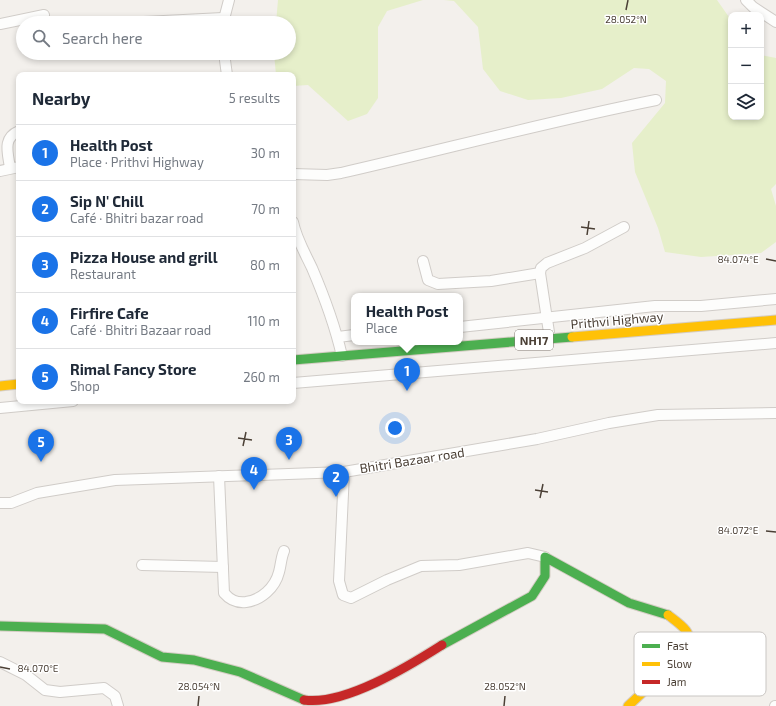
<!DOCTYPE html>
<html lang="en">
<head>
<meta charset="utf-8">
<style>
	:root { --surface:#fff; --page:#f2f2f3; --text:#1f2937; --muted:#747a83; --line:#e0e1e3; --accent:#1a73e8 }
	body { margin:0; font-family:"Exo 2",sans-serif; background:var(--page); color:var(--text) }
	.controls { position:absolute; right:12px; top:12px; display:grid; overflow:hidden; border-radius:8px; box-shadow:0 2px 6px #0003 }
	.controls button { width:36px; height:36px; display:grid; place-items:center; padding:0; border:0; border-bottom:1px solid var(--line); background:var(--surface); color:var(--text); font:20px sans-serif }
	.you { position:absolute; left:395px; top:428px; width:14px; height:14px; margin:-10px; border:3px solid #fff; border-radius:50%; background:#1a73e8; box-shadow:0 0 0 6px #1a73e833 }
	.badge { display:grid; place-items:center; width:26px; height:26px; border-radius:50%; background:var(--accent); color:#fff; font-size:13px; font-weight:700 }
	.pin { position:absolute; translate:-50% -33px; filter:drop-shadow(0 1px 2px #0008) }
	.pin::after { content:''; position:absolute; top:21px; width:14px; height:12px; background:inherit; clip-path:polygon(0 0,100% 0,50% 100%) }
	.popup { position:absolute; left:351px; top:293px; width:112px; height:52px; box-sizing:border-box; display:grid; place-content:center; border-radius:8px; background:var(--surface); filter:drop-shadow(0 1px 3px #0005); font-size:13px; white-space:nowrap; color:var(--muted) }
	.popup b { font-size:15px; color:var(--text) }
	.popup::after { content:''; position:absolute; left:50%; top:100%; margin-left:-8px; border:8px solid transparent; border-top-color:var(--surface) }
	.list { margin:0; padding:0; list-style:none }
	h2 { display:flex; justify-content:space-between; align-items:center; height:52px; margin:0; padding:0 16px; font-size:17px }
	h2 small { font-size:13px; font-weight:400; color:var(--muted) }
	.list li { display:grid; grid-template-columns:26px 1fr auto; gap:12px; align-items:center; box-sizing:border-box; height:56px; padding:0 16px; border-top:1px solid var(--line) }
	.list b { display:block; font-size:15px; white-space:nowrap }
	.list p { margin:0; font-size:13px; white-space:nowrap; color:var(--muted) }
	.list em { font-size:13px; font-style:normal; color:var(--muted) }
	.icon { flex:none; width:22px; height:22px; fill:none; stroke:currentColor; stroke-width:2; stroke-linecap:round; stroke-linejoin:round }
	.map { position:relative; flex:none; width:776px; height:706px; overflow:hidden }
	.search { position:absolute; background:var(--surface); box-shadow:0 2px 6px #0003; left:16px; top:16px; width:280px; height:44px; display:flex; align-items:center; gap:10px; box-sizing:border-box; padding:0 14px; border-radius:22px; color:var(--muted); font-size:15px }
	.panel { position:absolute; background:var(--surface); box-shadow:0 2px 6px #0003; left:16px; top:72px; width:280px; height:332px; border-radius:8px }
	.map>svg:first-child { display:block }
	.green { fill:#e6efca }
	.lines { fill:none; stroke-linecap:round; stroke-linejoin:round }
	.street-casing { stroke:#d0ccc8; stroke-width:12 }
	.fast-casing { stroke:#d5cdc4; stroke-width:11 }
	.slow-casing { stroke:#d5cdc4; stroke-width:11 }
	.jam-casing { stroke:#d5cdc4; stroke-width:11 }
	.street { stroke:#fdfdfc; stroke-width:10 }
	.fast { stroke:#4caf50; stroke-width:9 }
	.slow { stroke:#ffc107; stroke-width:9 }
	.jam { stroke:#c62828; stroke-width:9 }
	.ticks { fill:none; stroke:#4b4036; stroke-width:1.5 }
	.labels { text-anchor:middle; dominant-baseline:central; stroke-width:3; stroke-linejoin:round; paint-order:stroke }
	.shield { fill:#fff; stroke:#817972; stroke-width:1 }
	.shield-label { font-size:12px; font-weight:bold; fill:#4b4036 }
	.street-label { font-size:13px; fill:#4b4036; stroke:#fff }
	.key { fill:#fff; stroke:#c9c6c3; stroke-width:1 }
	.key-label { font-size:11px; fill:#4b4036 }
	.ticks-label { font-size:10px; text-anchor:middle; fill:#4b4036; stroke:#fff; stroke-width:3; stroke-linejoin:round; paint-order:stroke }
</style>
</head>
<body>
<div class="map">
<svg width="776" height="706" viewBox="0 0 776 706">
	<rect width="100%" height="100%" fill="#f3f0ec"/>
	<g class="green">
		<polygon points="278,0 423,0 387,11 378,27 378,98 367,114 348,121 308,85 293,86 293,75 276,75 274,53 289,53 289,23 276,23"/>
		<polygon points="444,0 717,0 731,20 731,117 761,117 761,55 776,58 776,184 771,189 776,206 776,242 761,253 701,257 665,252 658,228 635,172 632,143 665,103 666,81 649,69 634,68 602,89 561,98 528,100 500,91 483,69 478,27 454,1"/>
	</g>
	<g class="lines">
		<defs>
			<g id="street">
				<polyline points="746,0 753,7 776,22"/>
				<polyline points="124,23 223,18"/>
				<polyline points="223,23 229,0"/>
				<polyline points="0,24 44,15"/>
				<polyline points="224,53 227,75"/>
				<path d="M10,168c-2,-15 -8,-30 9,-37"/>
				<polyline points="0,171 19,167"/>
				<path d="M293,174l34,1 14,-2c105,-24 209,-52 315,-73"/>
				<path d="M293,222c3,16 12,31 19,46 12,28 23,58 30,88"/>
				<polyline points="423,261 428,280 438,284 491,281 540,273"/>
				<polyline points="460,327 655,306 701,306 776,299"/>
				<polyline points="338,337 354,335"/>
				<polyline points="550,339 540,273 541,268 547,263 585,248 624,227"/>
				<polyline points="293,383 776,343"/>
				<polyline points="0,408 73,401"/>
				<polyline points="344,472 339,581 343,595 351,598 387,580 421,566 459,565 528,553 545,557"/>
				<path d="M219,476l5,117c6,7 12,10 22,9 15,-2 29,-14 33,-30 2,-7 2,-14 5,-21"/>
				<polyline points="0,503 11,503 37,493 115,480 344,472 537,439 609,423 658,415 776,413"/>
				<polyline points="142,565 223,567"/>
				<polyline points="0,662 26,675 45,690 60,692 104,688 115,696 118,706"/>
				<polyline points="775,706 776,706"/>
			</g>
			<g id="fast">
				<polyline points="293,360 572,337"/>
				<polyline points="0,626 105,629 162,657 194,660 240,672 304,700"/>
				<polyline points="442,645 532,596 545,576 545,557 629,603 668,615"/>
			</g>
			<g id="slow">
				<polyline points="572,337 776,320"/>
				<polyline points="0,386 19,384"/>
				<path d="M628,706l62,-58c2,-17 -9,-23 -22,-33"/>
			</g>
			<path id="jam" d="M304,700c40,6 105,-34 138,-55"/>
		</defs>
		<use href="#street" class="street-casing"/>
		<use href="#fast" class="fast-casing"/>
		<use href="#slow" class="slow-casing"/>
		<use href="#jam" class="jam-casing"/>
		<use href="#street" class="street"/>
		<use href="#fast" class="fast"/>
		<use href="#slow" class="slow"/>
		<use href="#jam" class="jam"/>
	</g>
	<path class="ticks" d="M626,10l2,-10M581,227l14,2M587,235l2,-14M766,259l10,2M238,438l14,2M243,446l3,-14M535,490l13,2M540,498l3,-14M766,531l10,1M0,667l10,2M198,706l1,-10M504,706l1,-10"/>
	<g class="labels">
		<rect class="shield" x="515" y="330" width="38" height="20" rx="3"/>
		<g class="shield-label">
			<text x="534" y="340">NH17</text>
		</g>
		<g class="street-label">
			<text transform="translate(617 320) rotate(-5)">Prithvi Highway</text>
			<text transform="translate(412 460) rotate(-9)">Bhitri Bazaar road</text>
		</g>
	</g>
	<rect x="634" y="632" width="132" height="64" rx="6" class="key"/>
	<rect x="642" y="644" width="18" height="4" fill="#4caf50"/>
	<rect x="642" y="662" width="18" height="4" fill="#ffc107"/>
	<rect x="642" y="680" width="18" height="4" fill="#c62828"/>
	<g class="key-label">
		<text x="667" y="650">Fast</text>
		<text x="667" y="668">Slow</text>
		<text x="667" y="686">Jam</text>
	</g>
	<g class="ticks-label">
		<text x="626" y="23">28.052°N</text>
		<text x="738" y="263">84.074°E</text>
		<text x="738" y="534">84.072°E</text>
		<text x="38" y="672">84.070°E</text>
		<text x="199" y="690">28.054°N</text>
		<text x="505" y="690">28.052°N</text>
	</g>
</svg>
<div class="controls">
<button>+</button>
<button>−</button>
<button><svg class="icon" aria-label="layers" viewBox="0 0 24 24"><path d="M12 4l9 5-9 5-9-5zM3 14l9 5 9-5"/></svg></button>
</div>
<div class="you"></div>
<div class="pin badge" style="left:407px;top:391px">1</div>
<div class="popup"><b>Health Post</b>Place</div>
<div class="pin badge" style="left:336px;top:497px">2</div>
<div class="pin badge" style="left:289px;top:460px">3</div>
<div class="pin badge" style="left:254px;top:490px">4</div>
<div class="pin badge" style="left:41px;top:462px">5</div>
<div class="search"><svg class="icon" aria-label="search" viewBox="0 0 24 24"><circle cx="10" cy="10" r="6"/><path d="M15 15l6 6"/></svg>Search here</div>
<section class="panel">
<h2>Nearby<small>5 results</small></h2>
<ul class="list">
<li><span class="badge">1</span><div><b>Health Post</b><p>Place · Prithvi Highway</p></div><em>30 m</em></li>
<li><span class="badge">2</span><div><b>Sip N' Chill</b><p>Café · Bhitri bazar road</p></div><em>70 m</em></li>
<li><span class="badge">3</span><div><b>Pizza House and grill</b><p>Restaurant</p></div><em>80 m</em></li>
<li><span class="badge">4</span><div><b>Firfire Cafe</b><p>Café · Bhitri Bazaar road</p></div><em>110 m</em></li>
<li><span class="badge">5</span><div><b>Rimal Fancy Store</b><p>Shop</p></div><em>260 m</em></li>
</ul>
</section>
</div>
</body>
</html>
